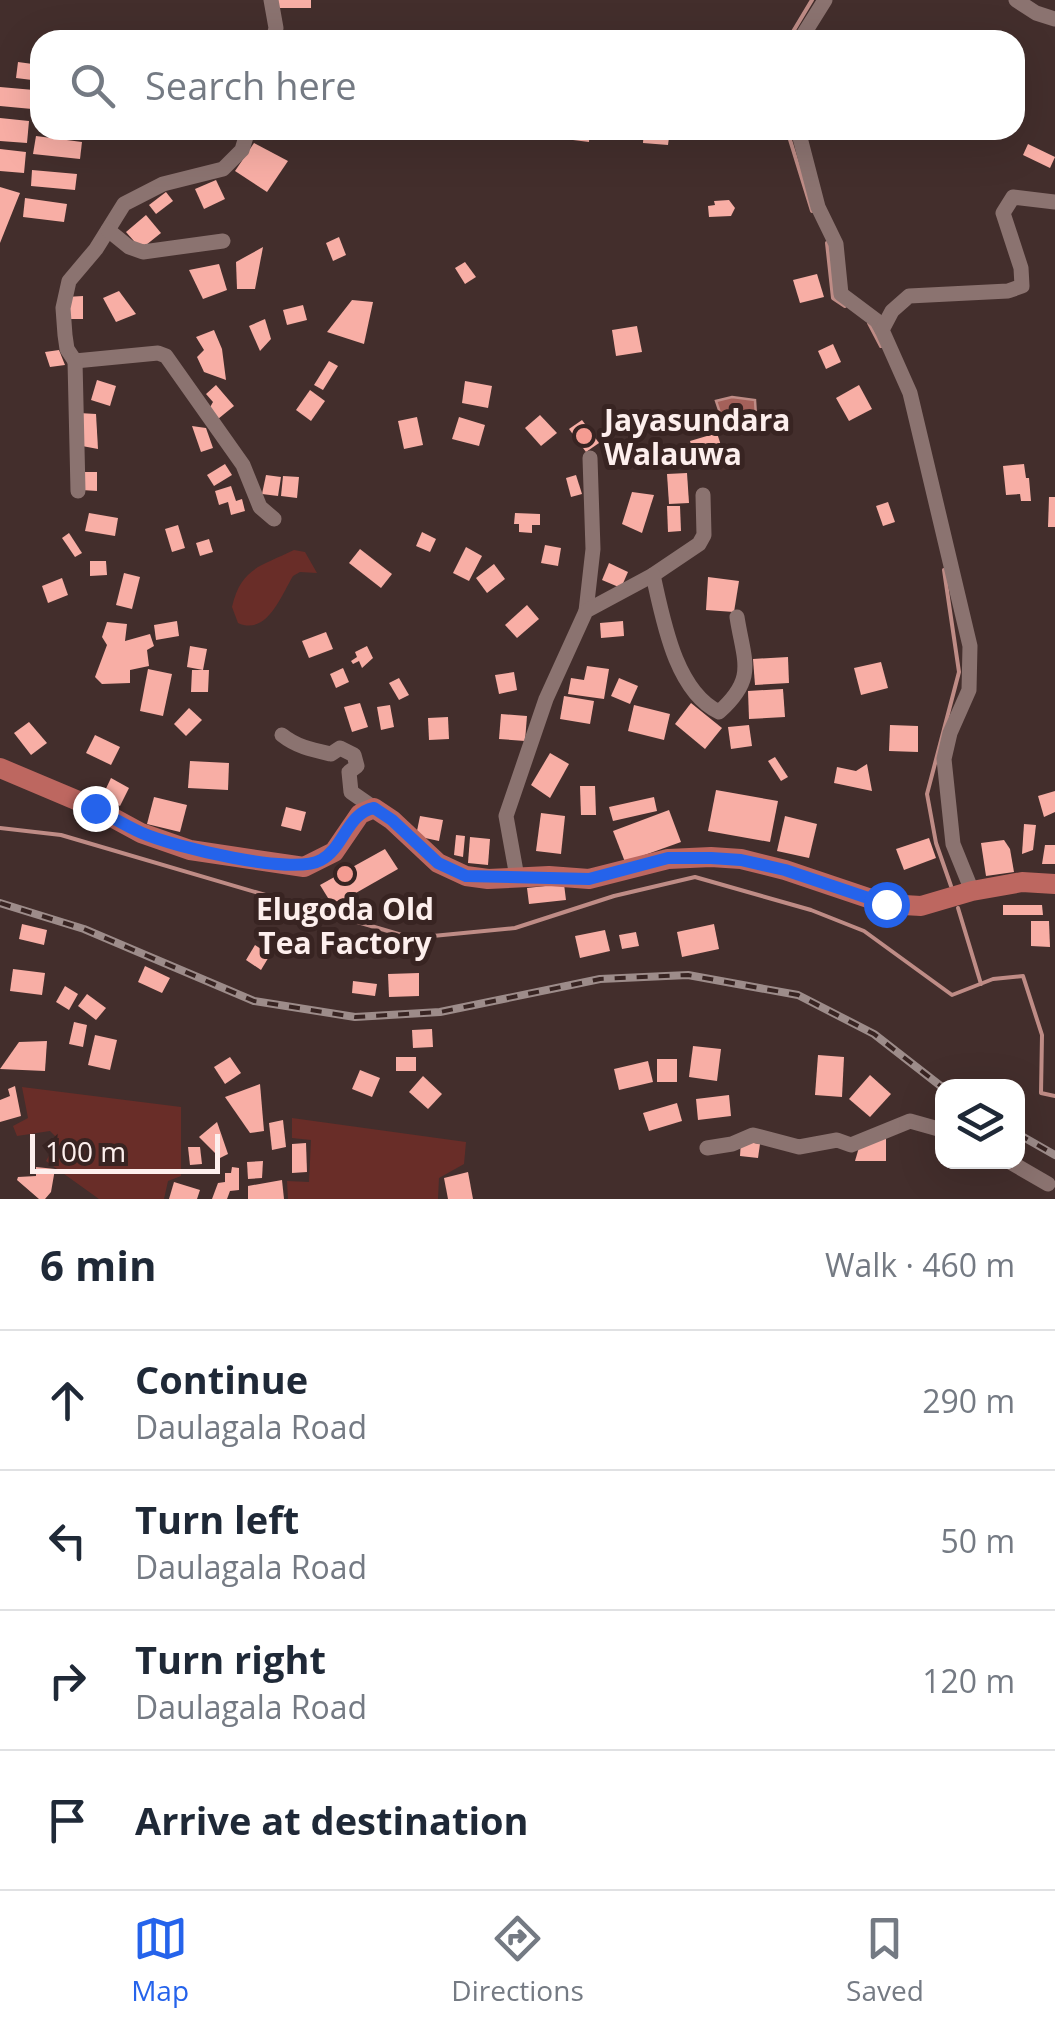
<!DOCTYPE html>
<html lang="en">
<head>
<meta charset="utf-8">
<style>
	:root { --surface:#fff; --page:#f2f2f3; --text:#1f2937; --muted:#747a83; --line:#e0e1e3; --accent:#2563eb }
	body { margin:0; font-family:"Open Sans",sans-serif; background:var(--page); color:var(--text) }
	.controls { position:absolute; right:30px; bottom:30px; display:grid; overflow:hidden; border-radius:20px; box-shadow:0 10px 40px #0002 }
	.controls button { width:90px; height:90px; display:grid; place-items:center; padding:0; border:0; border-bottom:2px solid var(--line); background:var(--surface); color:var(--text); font:50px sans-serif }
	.scale { position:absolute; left:30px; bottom:25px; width:190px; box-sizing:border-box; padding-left:10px; border:5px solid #fdefed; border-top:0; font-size:28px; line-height:35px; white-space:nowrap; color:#fdefed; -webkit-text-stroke:8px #382422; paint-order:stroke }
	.stop { position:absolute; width:30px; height:30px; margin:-22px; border:8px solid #2563eb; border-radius:50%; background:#fff }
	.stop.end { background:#2563eb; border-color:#fff; box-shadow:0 2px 10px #0008 }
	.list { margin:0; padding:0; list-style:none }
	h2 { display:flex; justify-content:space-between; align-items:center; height:130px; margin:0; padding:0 40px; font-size:42px }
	h2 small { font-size:32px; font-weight:400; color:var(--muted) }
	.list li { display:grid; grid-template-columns:65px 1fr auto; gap:30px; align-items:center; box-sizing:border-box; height:140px; padding:0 40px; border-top:2px solid var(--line) }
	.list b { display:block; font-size:38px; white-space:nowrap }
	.list p { margin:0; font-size:32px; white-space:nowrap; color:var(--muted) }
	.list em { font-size:32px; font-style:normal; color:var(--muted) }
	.icon { flex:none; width:55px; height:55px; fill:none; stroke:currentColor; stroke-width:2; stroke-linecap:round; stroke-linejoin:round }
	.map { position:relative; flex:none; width:1055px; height:1199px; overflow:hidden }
	.search { position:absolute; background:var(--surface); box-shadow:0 10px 40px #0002; left:30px; right:30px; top:30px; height:110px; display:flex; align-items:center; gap:25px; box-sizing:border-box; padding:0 35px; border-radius:30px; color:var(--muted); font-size:38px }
	.sheet { height:690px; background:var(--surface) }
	nav { display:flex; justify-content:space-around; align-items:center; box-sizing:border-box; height:140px; border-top:2px solid var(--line); background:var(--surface); font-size:28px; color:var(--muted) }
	nav a { display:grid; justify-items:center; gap:5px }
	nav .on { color:var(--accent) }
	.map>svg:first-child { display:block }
	.green { fill:#692d28 }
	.water { fill:#a4615a; stroke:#bf8c86; stroke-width:2.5 }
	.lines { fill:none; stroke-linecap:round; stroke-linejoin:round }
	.stream { stroke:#bf8c86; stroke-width:4 }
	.building { fill:#f8aea5 }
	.minor { stroke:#8b7370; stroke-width:15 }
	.major { stroke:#bd6760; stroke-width:20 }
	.rail-casing { stroke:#9d8c8a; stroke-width:8 }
	.rail { stroke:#382422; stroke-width:4; stroke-dasharray:11; stroke-linecap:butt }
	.route { stroke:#2563eb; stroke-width:12 }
	.poi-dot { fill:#f59c92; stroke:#382422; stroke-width:4 }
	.labels { text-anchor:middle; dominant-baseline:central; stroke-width:10; stroke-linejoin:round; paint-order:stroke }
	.poi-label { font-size:30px; font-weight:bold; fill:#fdefed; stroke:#382422; text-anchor:start }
</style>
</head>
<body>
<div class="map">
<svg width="1055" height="1199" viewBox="0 0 1055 1199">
	<rect width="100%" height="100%" fill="#432e2c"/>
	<g class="green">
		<path d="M294,550l11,2 12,21 -17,-1 -7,4c-12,20 -26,60 -55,47l-6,-16c9,-40 30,-41 62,-57z"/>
		<polygon points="22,1087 181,1107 181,1176 168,1181 164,1199 99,1199 46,1161 58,1139 50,1131 17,1136 13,1126 28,1118"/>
		<polygon points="292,1118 466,1142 464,1164 439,1178 438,1199 288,1199 287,1181 309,1182 311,1140 292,1138"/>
	</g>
	<polygon class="water" points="732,397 755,400 756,417 749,424 723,422 716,401"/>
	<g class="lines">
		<g class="stream">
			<polyline points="788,40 812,0"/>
			<polyline points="787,130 812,211"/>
			<polyline points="827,243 833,298 845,306"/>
			<polyline points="869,323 881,346"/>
			<polyline points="944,570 959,672 927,794 936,843 951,886"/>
			<polyline points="0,828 61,835 412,938 515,928 614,896 695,877 811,910 864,931 952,995 993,979 1023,976 1042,1035 1041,1093 1055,1096"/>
			<polyline points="958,908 981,984"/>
		</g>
	</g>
	<g class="building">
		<polygon points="277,0 311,0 311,8 278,8"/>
		<polygon points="18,62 40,65 40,81 16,78"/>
		<polygon points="0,87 34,90 32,109 0,106"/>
		<polygon points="0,118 29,121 27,143 0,141"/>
		<polygon points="557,130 590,130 589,142 557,138"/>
		<polygon points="644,130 670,130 668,145 643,143"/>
		<polygon points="36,136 82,142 80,159 33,154"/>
		<polygon points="254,143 288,161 267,192 235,171"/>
		<polygon points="1028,144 1055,157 1050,168 1023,155"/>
		<polygon points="0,149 26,152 24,173 0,171"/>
		<polygon points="32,170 77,174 75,190 31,186"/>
		<polygon points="216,180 225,199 204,209 195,189"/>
		<polygon points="0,187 20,193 0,243"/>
		<polygon points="166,192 173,201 156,214 149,205"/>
		<polygon points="25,198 67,204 64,222 23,217"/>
		<polygon points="729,200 735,208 731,216 709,217 708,206 715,205 714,201"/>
		<polygon points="146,215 161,233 141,249 126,232"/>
		<polygon points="339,237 346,255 333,261 326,243"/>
		<polygon points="263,247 255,289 237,289 236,262"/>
		<polygon points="465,262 476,277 465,284 455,268"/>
		<polygon points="219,264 227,290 203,299 189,270"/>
		<polygon points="817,274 824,297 800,303 793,280"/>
		<polygon points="119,291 136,314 116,322 103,298"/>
		<polygon points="83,296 83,319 67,319 66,297"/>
		<polygon points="352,300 373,302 364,344 327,332"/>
		<polygon points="303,305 307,320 287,325 283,310"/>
		<polygon points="265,319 271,339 260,351 249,326"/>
		<polygon points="637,326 642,352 616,356 612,330"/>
		<polygon points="214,330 222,349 226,380 204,372 197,357 204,350 196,337"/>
		<polygon points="833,344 841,362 826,369 818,351"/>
		<polygon points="59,350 65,365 50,367 45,352"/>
		<polygon points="329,361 338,366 323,390 314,385"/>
		<polygon points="97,380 116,386 110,406 91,400"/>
		<polygon points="465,381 492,386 488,408 462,403"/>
		<polygon points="216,385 234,406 218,419 209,409 213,402 206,394"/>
		<polygon points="859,385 872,409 849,421 836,398"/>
		<polygon points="310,390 325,401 311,421 296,410"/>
		<polygon points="79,413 96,414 98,449 82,446"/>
		<polygon points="540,415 557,433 541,446 525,428"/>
		<polygon points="417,417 423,445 404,449 398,421"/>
		<polygon points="459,417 485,425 479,446 452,439"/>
		<polygon points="582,420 599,443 586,452 569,429"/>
		<polygon points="192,426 206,428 213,448 201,452"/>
		<polygon points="717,433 724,455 697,463 690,441"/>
		<polygon points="225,464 232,475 214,486 207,475"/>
		<polygon points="1024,464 1026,478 1029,478 1031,501 1021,501 1020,494 1006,495 1003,466"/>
		<polygon points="80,472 97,472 97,491 82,490"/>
		<polygon points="687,473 689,503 669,504 667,474"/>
		<polygon points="266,475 281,477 278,496 262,494"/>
		<polygon points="576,475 582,494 571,497 566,478"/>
		<polygon points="283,476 299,477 297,498 281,496"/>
		<polygon points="231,486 236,501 242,499 245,511 231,515 228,502 219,505 215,491"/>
		<polygon points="632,492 654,495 642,533 622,524"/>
		<polygon points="1049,497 1055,497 1055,527 1048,527"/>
		<polygon points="888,502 895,522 883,526 876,506"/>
		<polygon points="667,506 680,506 681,531 668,532"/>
		<polygon points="89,513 118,518 115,536 85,531"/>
		<polygon points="515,513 540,514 540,525 532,525 532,533 519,532 519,524 514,524"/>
		<polygon points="178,525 185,548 172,552 165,529"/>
		<polygon points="422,532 436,539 430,552 416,546"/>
		<polygon points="69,533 82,553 75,557 62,538"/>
		<polygon points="209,539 213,552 200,556 196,543"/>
		<polygon points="545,545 561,548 558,566 541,563"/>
		<polygon points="466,547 482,556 469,581 453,573"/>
		<polygon points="360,549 392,574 381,588 349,563"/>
		<polygon points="90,561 106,561 107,575 90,576"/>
		<polygon points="609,563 628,572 621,588 602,580"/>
		<polygon points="494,564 505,579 487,593 476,578"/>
		<polygon points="124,573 140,577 132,609 116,605"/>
		<polygon points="708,577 739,581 734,612 706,610"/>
		<polygon points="62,578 68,595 48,603 42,586"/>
		<polygon points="527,605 539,619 517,638 505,625"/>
		<polygon points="177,621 179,636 156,640 154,625"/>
		<polygon points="623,621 624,636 601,638 600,623"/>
		<polygon points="107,622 127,624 125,641 150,634 154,646 147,650 149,666 130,670 130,683 102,684 95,677 107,645 102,637"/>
		<polygon points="326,632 333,649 309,658 302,641"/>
		<polygon points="190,646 207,649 203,670 209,670 208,692 191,692 192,670 203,670 187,667"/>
		<polygon points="367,646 373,658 362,668 359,661 353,664 351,661 357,657 355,652"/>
		<polygon points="788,657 789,683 755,685 753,659"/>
		<polygon points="881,662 888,688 861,695 854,668"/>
		<polygon points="587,666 609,669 604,699 568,694 571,678 584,680"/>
		<polygon points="343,668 349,682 336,688 330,674"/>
		<polygon points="148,669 172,674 163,716 140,711"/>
		<polygon points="514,672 517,690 499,694 495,675"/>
		<polygon points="399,678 409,695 399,700 389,683"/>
		<polygon points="619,678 638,686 630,704 611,696"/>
		<polygon points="783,689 785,717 749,719 748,691"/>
		<polygon points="564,696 594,701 590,724 560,719"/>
		<polygon points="360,703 368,727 352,732 344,707"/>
		<polygon points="691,703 722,728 705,749 675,724"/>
		<polygon points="390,705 394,727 381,730 377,707"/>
		<polygon points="634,705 670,714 664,740 628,731"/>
		<polygon points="189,708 202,720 186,736 174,724"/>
		<polygon points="501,714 527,716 525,741 499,739"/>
		<polygon points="448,717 449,739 429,740 428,718"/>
		<polygon points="29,722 47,743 31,755 14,733"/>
		<polygon points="749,725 752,746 731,749 728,727"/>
		<polygon points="890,725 918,726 918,752 889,751"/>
		<polygon points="95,735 120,747 111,765 86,753"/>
		<polygon points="550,753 569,764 550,798 531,785"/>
		<polygon points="775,757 788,777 781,781 768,761"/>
		<polygon points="190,761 229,763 228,790 188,788"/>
		<polygon points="867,764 872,791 834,783 837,767 856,771"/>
		<polygon points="111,778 129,788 120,806 102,797"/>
		<polygon points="580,786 595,786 596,815 581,815"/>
		<polygon points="716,790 778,801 770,842 708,831"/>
		<polygon points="1055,791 1055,812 1044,817 1038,796"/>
		<polygon points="154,797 187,805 180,832 147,824"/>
		<polygon points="654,797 657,811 613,821 609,807"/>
		<polygon points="286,807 306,812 301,831 281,826"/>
		<polygon points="669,810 681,842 625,862 613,831"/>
		<polygon points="541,813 565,816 561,854 536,851"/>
		<polygon points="420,816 443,820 439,841 416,836"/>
		<polygon points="785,816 817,824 809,858 777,851"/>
		<polygon points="1024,824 1036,825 1033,850 1022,854"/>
		<polygon points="456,835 465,836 463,857 454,855"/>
		<polygon points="470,837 490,839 488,865 468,863"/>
		<polygon points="929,838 936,858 904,870 896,849"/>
		<polygon points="1004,840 1010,849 1014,872 986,876 981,843"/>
		<polygon points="1045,845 1055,845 1055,864 1042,864"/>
		<polygon points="385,849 398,869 333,906 320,885"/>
		<polygon points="564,884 566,900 529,904 527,888"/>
		<polygon points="1003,905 1042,905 1043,915 1003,915"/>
		<polygon points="1031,921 1049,921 1050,947 1031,946"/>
		<polygon points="22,924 47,930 44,945 19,939"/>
		<polygon points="714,924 719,949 682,957 677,932"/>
		<polygon points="605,930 610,951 580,958 575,936"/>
		<polygon points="636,932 639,946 622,949 619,935"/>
		<polygon points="255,945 270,955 261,970 246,960"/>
		<polygon points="145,966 170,978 162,993 138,982"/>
		<polygon points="13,969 45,973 42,995 10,991"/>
		<polygon points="419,973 419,996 389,997 388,974"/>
		<polygon points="353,981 377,984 375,996 352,993"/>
		<polygon points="65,986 78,994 69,1010 56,1002"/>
		<polygon points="87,994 106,1008 96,1020 78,1006"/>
		<polygon points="74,1022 87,1025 83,1047 69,1044"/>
		<polygon points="432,1029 433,1047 413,1048 412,1030"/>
		<polygon points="95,1035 117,1040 110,1070 88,1065"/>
		<polygon points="47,1041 45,1071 0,1069 19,1042"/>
		<polygon points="693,1046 721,1049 717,1081 689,1077"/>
		<polygon points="818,1055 844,1057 842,1097 815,1095"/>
		<polygon points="230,1057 241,1073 225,1084 214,1067"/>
		<rect x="396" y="1057" width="20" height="14"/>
		<rect x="657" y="1059" width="20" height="23"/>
		<polygon points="648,1061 653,1082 619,1090 614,1069"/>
		<polygon points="360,1070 380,1078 372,1097 352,1089"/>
		<polygon points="870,1075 891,1094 870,1117 849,1099"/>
		<polygon points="423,1076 442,1094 428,1109 409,1092"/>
		<polygon points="260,1084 264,1131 250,1133 225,1097"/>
		<polygon points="15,1086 21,1116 0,1122 0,1100 10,1096 8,1089"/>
		<polygon points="729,1095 731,1116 698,1120 696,1099"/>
		<polygon points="677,1103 682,1121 649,1131 643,1113"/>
		<polygon points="283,1120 286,1147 272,1150 269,1123"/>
		<polygon points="217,1122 228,1154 220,1158 199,1137"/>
		<polygon points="886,1137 886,1161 855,1161 860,1144"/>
		<polygon points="741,1141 760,1144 758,1158 740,1156"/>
		<polygon points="306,1143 307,1172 292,1173 292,1144"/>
		<polygon points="188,1147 200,1147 202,1164 190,1165"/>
		<polygon points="263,1161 262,1178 248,1179 247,1162"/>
		<polygon points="36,1167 55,1169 51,1192 45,1199 39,1199 17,1180 18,1177 36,1176"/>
		<polygon points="232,1167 239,1168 239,1190 230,1191 227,1199 212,1199 218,1183 225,1182 225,1173 231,1173"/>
		<polygon points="468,1172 473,1199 448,1199 444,1178"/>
		<polygon points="282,1180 284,1199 248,1199 248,1186"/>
		<polygon points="174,1182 200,1190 197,1199 169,1199"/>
	</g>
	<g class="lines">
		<g class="minor">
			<polyline points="271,0 276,28 273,40"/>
			<polyline points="1016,0 1036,13 1055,19"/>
			<polyline points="800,40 825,0"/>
			<polyline points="248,130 242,150 223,169 163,184 124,204 96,249 69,281 63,308 65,335 67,349 75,361 158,353 166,356 243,465 260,507 274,519"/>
			<polyline points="798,130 818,207 836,244 841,294 877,321 882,330"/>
			<polyline points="108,230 129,247 143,252 223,241"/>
			<polyline points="75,361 78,491"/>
			<polyline points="653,575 699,544 704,535 703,495"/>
			<polyline points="586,611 593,549 590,458"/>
			<path d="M282,735c15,12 31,15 49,19l9,-6 14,7 3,11 -8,6 2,20 23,16"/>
			<path d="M517,877l-11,-61 40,-117 40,-88 67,-36c10,44 22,116 66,137 38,-34 25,-50 18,-95"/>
			<polyline points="972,891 953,844 944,759 950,733 969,690 970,646 910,393 882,330 892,311 909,296 1008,291 1022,286 1021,268 1003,213 1013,197 1055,202"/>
			<polyline points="707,1148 732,1144 753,1135 799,1147 837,1140 851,1145 910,1121 942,1130"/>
			<polyline points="1010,1162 1048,1184"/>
		</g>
		<polyline class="major" points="0,768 95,808 141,833 190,850 304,867 334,852 360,814 374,808 392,820 438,863 466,876 488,879 549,876 589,879 668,859 711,857 741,859 785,870 886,904 921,906 972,891 1022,882 1055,884"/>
		<defs>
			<g id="rail">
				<polyline points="0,903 84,929 254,1001 355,1017 440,1012 600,979 688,975 798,995 874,1034 942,1087"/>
				<polyline points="1018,1134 1055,1155"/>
			</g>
		</defs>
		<use href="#rail" class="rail-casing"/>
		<use href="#rail" class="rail"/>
	</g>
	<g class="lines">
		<path class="route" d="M95,808c15,8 31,18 47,25 32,14 151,43 179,27 23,-12 26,-47 53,-52l18,12 46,43 28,13 123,3 79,-21h43l30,2 44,10 101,34"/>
	</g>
	<g class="poi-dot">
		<circle cx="584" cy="436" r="10"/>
		<circle cx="345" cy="874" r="10"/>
	</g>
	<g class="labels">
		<g class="poi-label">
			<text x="604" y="419">Jayasundara<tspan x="604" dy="34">Walauwa</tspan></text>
			<text x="345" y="908" text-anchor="middle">Elugoda Old<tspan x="345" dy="34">Tea Factory</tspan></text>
		</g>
	</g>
</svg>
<div class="controls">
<button><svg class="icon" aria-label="layers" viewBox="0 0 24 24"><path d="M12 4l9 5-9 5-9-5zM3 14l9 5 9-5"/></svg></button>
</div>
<div class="scale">100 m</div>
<div class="stop" style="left:886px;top:904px"></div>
<div class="stop end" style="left:95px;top:808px"></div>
<div class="search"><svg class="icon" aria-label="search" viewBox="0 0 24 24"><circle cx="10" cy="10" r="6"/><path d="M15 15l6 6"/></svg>Search here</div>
</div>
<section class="sheet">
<h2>6 min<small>Walk · 460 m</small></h2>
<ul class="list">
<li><svg class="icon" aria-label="ahead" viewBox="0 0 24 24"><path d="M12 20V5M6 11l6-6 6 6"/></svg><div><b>Continue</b><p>Daulagala Road</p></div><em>290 m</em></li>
<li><svg class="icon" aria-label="left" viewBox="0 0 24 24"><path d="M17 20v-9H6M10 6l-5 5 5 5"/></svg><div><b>Turn left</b><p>Daulagala Road</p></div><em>50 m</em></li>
<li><svg class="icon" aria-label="right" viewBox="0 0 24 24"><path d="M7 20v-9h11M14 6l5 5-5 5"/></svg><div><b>Turn right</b><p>Daulagala Road</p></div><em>120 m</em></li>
<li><svg class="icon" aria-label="arrive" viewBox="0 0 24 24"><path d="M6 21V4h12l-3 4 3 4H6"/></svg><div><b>Arrive at destination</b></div></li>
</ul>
</section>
<nav>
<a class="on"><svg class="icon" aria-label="map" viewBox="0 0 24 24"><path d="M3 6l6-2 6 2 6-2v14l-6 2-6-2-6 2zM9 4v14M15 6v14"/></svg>Map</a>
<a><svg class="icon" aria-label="directions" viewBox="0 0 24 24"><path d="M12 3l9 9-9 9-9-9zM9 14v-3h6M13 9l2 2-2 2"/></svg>Directions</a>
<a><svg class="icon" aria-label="saved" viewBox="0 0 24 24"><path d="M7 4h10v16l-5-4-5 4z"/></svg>Saved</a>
</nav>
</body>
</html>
